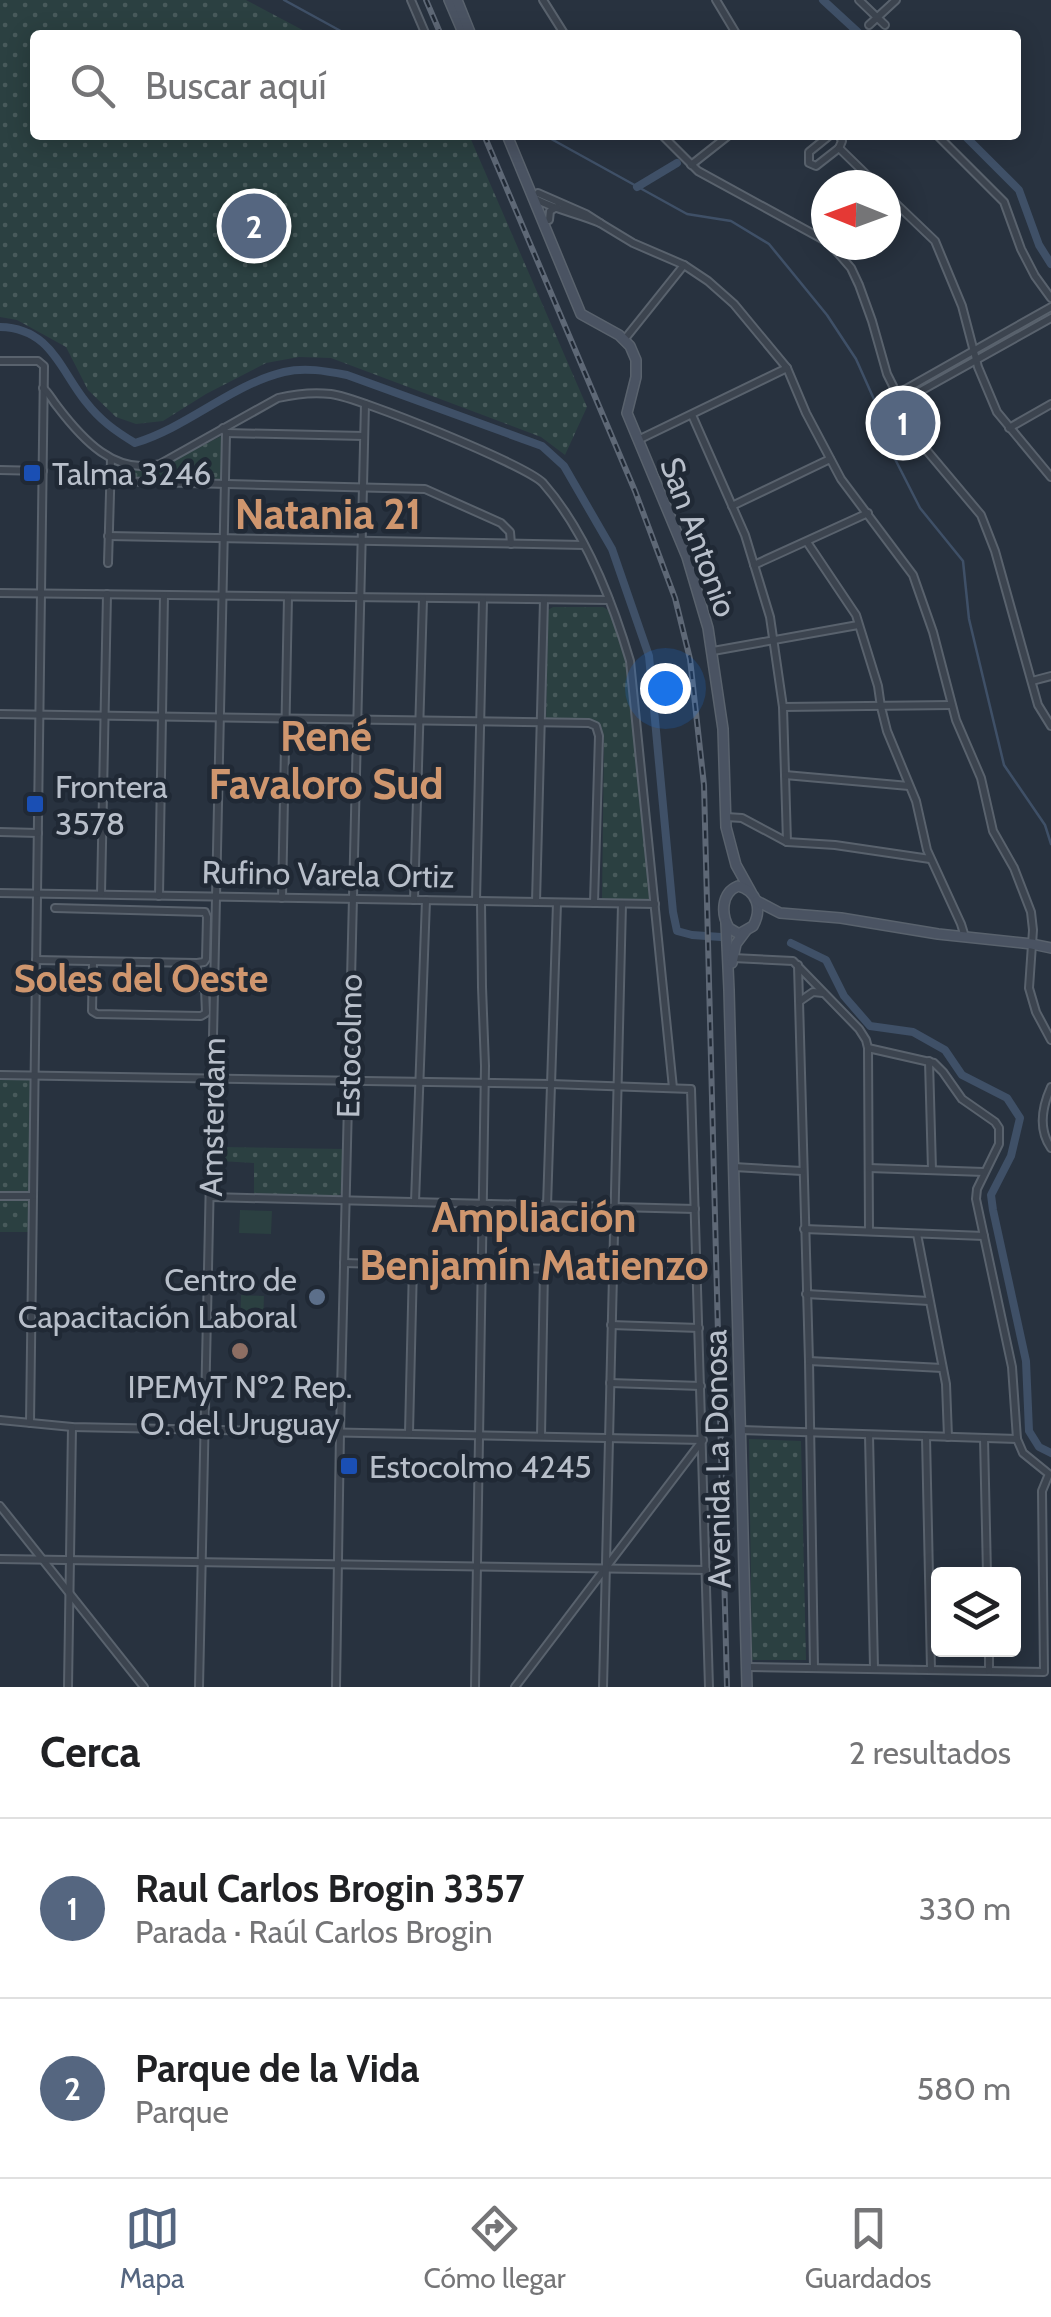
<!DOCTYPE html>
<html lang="es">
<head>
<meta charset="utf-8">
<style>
	:root { --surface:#fff; --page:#f6f6f6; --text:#202124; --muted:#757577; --line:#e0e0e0; --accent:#556680 }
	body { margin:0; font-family:Cabin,sans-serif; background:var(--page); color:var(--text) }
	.controls { position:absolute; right:30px; bottom:30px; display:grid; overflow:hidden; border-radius:10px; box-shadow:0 5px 25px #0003 }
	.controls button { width:90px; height:90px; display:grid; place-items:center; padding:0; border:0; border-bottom:2px solid var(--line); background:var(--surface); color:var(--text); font:50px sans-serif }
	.compass { position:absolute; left:811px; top:170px; width:90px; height:90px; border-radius:50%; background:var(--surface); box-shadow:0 5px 25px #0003; rotate:271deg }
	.you { position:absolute; left:665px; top:688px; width:35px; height:35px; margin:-25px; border:8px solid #fff; border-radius:50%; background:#1a73e8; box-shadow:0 0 0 15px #1a73e833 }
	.badge { display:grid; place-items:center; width:65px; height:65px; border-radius:50%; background:var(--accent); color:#fff; font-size:32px; font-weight:700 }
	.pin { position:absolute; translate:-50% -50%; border:5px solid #fff; box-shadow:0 2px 10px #0006 }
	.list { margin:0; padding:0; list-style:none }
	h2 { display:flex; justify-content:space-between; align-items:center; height:130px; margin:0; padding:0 40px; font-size:42px }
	h2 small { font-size:32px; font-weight:400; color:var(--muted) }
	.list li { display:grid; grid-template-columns:65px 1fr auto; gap:30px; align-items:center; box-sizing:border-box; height:180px; padding:0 40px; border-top:2px solid var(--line) }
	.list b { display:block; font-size:38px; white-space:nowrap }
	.list p { margin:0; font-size:32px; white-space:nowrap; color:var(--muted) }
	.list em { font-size:32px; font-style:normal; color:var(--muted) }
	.icon { flex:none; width:55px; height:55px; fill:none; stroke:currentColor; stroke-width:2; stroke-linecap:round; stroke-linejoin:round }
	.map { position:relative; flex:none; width:1051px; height:1687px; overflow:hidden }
	.search { position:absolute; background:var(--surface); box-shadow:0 5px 25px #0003; left:30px; right:30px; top:30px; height:110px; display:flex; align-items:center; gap:25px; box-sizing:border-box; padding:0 35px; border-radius:10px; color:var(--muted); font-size:38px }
	.sheet { height:490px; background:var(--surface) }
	nav { display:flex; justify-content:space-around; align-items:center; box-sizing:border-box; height:140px; border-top:2px solid var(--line); background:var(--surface); font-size:28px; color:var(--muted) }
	nav a { display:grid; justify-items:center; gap:5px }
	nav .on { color:var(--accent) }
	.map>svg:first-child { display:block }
	.park { fill:url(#park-dots) }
	.pitch { fill:#2b4041 }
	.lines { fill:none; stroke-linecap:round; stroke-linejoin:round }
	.stream { stroke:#3f5067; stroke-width:2.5 }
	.canal { stroke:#3f5067; stroke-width:8 }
	.minor-casing { stroke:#59626d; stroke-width:10 }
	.secondary-casing { stroke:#59626d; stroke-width:12 }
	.minor { stroke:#3c444f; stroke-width:6 }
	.secondary { stroke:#4a5362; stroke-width:9 }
	.rail-casing { stroke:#5e6876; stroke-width:6 }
	.rail { stroke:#202935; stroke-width:2.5; stroke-dasharray:8; stroke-linecap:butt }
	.transit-dot { fill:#1a4fb4; stroke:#202935; stroke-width:4 }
	.service-dot { fill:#5c6f8a; stroke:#202935; stroke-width:4 }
	.education-dot { fill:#8d6e63; stroke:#202935; stroke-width:4 }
	.labels { text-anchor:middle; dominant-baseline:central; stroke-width:9; stroke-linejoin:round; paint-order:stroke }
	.poi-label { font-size:32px; fill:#b8bfca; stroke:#202935; text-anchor:start }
	.street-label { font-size:32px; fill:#b8bfca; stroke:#202935 }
	.quarter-label { font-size:38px; font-weight:bold; fill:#cf966e; stroke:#202935 }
	.district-label { font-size:42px; font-weight:bold; fill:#cf966e; stroke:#202935 }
</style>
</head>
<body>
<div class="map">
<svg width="1051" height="1687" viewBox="0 0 1051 1687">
	<defs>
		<pattern id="park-dots" width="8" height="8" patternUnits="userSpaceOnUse" patternTransform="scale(2.5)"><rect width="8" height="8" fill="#2b4041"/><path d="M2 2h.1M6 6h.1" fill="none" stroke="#485a5b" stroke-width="1.8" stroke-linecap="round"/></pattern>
	</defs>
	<rect width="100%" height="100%" fill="#28323f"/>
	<g class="park">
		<polygon points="0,0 246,0 312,35 35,35 35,135 469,135 587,407 565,455 541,437 331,358 299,357 266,363 206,394 163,421 136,424 116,417 88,390 66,347 17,320 0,317"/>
		<polygon points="223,435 223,479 114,479 114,467 149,469 163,466"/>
		<polygon points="553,607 603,607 610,611 627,662 651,896 648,900 602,900 604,737 600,728 546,720 548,610"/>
		<polygon points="0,1080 31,1080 30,1191 0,1191"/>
		<polygon points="220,1147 343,1149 342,1192 336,1198 254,1196 254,1163 220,1161"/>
		<polygon points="0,1199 31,1200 30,1232 0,1232"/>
		<polygon points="749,1439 801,1441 806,1660 752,1660"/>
	</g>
	<g class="pitch">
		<polygon points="240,1210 272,1211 271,1234 239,1233"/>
		<polygon points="241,1295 264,1296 263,1327 240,1327"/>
	</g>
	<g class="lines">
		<g class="stream">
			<polyline points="284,0 348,35"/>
			<polyline points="544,135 687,214 731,221 769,244 827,315 856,359 877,406 894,457 920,508 963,561 969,619 1004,765 1045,825 1051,844"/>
		</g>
		<g class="canal">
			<polyline points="823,0 861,35"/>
			<polyline points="964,135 1019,190 1039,245 1051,264"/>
			<polyline points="637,187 677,163"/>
			<path d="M0,327c51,1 60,43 86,75 14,18 29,29 49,41 53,-16 96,-58 149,-71 21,-5 42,-1 63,3l195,71 22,20 48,83 37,107 24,256 4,19 15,4 29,2"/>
			<polyline points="791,943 826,960 844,996 870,1026 913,1032 945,1050 962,1075 1007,1098 1020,1118 1011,1156 991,1195 993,1210 1026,1361 1029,1431 1039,1447 1051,1453"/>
		</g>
		<defs>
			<g id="minor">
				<polyline points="411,0 426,35"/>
				<polyline points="543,0 565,35"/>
				<polyline points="716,0 737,35"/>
				<polyline points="859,0 885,25"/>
				<polyline points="869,25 896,0"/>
				<polyline points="662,135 698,171 826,241"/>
				<polyline points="830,135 809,152 809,163 816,166 839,148"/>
				<polyline points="839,135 842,141 839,148"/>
				<polyline points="937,135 1004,202 1021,249 1035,276 1051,298"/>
				<polyline points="839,148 877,185"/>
				<polyline points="691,165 729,135"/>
				<polyline points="889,197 935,241 962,306 978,367 997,412 1051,477"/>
				<path d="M534,198c18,11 46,16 66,25l-14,-9 -48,-21"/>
				<polyline points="549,220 550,211 557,207"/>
				<polyline points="600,223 633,243 684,265 708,281 734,304 787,368 806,413 841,479 913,575 933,632 956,720 981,778 993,831 1014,868 1031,912 1033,930 1029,988 1036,1012 1051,1040"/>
				<polyline points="831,245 851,268 859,285 872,321 887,374 923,446 981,515 995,551 1038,705 1051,726"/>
				<polyline points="624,340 684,265"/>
				<polyline points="0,361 38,361 44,366 30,1423"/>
				<path d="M43,388c6,5 9,12 14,18 25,33 58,70 103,58l118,-66c17,-4 36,-6 53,-4 27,3 195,71 212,89 43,49 69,117 87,178l43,427"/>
				<polyline points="897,394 1051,307"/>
				<polyline points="901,402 1051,318"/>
				<polyline points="692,415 745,535 770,617 783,707 787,842"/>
				<polyline points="1009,428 1051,404"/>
				<polyline points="226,433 364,436"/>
				<polyline points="638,440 787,368"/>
				<polyline points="0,470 43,471"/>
				<polyline points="110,481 425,489 501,523 510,532 511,544"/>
				<polyline points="732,506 830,459"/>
				<polyline points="108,536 584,545"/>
				<polyline points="807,542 856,615 878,686 881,707 887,731 916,801 927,850 961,924 965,937"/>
				<polyline points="108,563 111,459"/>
				<polyline points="754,565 868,513"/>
				<polyline points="0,593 609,600"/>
				<polyline points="713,651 858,625"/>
				<polyline points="1032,681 1051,676"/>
				<polyline points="783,707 951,705"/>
				<polyline points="0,714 589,723 596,726 599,736 594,903"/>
				<polyline points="785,775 909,786"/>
				<polyline points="726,817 742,818 787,842 835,845 930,859"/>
				<polyline points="0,832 38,833"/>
				<polyline points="0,893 655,904"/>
				<polyline points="101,894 107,594"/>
				<polyline points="159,896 164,595"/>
				<polyline points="282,898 288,597"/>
				<polyline points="414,900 423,599"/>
				<polyline points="476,901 483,600"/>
				<polyline points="536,902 544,600"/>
				<path d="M55,908l150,4 2,5 -1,42 -2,3 -7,1c0,11 -4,22 8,26l1,24 -5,3 -104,-2 -5,-3 1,-49"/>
				<polyline points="733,958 793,961 859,1029 866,1040 868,1048 934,1063 943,1072 962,1099 995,1122 999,1128 999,1144 977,1189 976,1199 1012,1367 1017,1439 1023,1453 1049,1474 1042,1491 1044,1672 747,1667"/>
				<polyline points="36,960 197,963"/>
				<polyline points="798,965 809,1361 814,1668"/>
				<polyline points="800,1001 813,992 823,993"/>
				<polyline points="868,1048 869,1231"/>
				<polyline points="929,1061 932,1170"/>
				<polyline points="0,1075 551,1084 691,1089 709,1687"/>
				<path d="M1051,1087c-9,20 -13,42 0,61"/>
				<polyline points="734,1167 802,1171"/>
				<polyline points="869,1168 984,1172"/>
				<polyline points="0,1196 33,1196"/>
				<polyline points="210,1197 695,1209"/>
				<polyline points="415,1202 426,900"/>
				<polyline points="547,1206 557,903"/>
				<polyline points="804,1229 984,1236"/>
				<polyline points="917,1234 946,1384 948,1437"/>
				<polyline points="344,1263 697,1273"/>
				<polyline points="806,1294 929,1301"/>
				<polyline points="611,1325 699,1328"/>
				<polyline points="809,1361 942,1368"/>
				<polyline points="610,1383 701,1386"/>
				<polyline points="0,1420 72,1427 703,1440"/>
				<polyline points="741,1430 1017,1439"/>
				<polyline points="409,1433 413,1265"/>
				<polyline points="869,1435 874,1668"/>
				<polyline points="541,1436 544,1269"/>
				<polyline points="926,1437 931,1669"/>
				<polyline points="984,1438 987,1574"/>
				<polyline points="0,1506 144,1687"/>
				<polyline points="0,1559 706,1570"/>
				<polyline points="989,1650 989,1670"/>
				<polyline points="68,1687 72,1427"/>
				<polyline points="199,1687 226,433 223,428"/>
				<polyline points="336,1687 340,1432 365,404"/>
				<polyline points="475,1687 485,1066 482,987 481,902"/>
				<polyline points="515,1687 702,1441"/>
				<polyline points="603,1687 622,904"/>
			</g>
			<g id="secondary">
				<polyline points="449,0 464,35"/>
				<polyline points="457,0 471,35"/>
				<polyline points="507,135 581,314 619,335 630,346 636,360 636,377 627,413 687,557 708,628 723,729 726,827 736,865 751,892"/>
				<path d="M738,886c20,5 24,24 15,40l-14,8 -10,-6c-8,-14 -8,-35 9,-42z"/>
				<polyline points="757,901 780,913 841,918 938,934 1032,944 1051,948"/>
				<polyline points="726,923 729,990 747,1687"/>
				<polyline points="732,963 736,944 745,932"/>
			</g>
		</defs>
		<use href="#minor" class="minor-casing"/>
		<use href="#secondary" class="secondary-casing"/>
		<use href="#minor" class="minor"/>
		<use href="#secondary" class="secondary"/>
		<defs>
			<g id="rail">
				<polyline points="426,0 441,35"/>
				<polyline points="484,135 635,491 675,598 690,659 704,785 727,1687"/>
			</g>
		</defs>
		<use href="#rail" class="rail-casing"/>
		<use href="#rail" class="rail"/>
	</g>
	<g class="transit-dot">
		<rect x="22" y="463" width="20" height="20" rx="5"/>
		<rect x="25" y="794" width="20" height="20" rx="5"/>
		<rect x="339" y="1456" width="20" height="20" rx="5"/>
	</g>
	<circle class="service-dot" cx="317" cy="1297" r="10"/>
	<circle class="education-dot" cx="240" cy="1351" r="10"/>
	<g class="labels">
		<g class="poi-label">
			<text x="52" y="473">Talma 3246</text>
			<text x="55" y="786">Frontera<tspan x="55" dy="37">3578</tspan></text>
			<text x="297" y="1279" text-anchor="end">Centro de<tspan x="297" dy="37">Capacitación Laboral</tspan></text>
			<text x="240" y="1386" text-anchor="middle">IPEMyT Nº2 Rep.<tspan x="240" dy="37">O. del Uruguay</tspan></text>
			<text x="369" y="1466">Estocolmo 4245</text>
		</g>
		<g class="street-label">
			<text transform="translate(699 537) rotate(70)">San Antonio</text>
			<text transform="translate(328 874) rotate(1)">Rufino Varela Ortiz</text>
			<text transform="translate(349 1046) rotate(-89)">Estocolmo</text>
			<text transform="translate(212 1117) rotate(-89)">Amsterdam</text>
			<text transform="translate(717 1459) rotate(-91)">Avenida La Donosa</text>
		</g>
		<g class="quarter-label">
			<text x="141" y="978">Soles del Oeste</text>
		</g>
		<g class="district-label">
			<text x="328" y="514">Natania 21</text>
			<text x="326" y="736">René<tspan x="326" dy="48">Favaloro Sud</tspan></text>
			<text x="534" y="1217">Ampliación<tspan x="534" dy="48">Benjamín Matienzo</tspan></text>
		</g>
	</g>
</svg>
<div class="controls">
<button><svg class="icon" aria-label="layers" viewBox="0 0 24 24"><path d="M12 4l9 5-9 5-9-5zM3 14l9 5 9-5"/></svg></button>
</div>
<svg class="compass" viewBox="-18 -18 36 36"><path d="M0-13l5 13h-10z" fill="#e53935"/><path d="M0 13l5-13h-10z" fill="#757577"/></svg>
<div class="you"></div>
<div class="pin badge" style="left:903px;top:423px">1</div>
<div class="pin badge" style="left:254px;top:226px">2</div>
<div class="search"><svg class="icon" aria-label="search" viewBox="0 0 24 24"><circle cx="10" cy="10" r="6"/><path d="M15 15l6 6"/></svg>Buscar aquí</div>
</div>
<section class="sheet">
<h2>Cerca<small>2 resultados</small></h2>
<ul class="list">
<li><span class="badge">1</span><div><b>Raul Carlos Brogin 3357</b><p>Parada · Raúl Carlos Brogin</p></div><em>330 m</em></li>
<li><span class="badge">2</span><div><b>Parque de la Vida</b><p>Parque</p></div><em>580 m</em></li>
</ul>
</section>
<nav>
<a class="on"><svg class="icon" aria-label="map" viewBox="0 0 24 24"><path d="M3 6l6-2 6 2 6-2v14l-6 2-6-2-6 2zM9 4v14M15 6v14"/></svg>Mapa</a>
<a><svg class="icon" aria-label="directions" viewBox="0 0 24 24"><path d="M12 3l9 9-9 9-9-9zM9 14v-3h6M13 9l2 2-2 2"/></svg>Cómo llegar</a>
<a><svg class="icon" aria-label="saved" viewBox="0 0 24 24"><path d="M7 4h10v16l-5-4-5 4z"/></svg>Guardados</a>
</nav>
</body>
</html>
